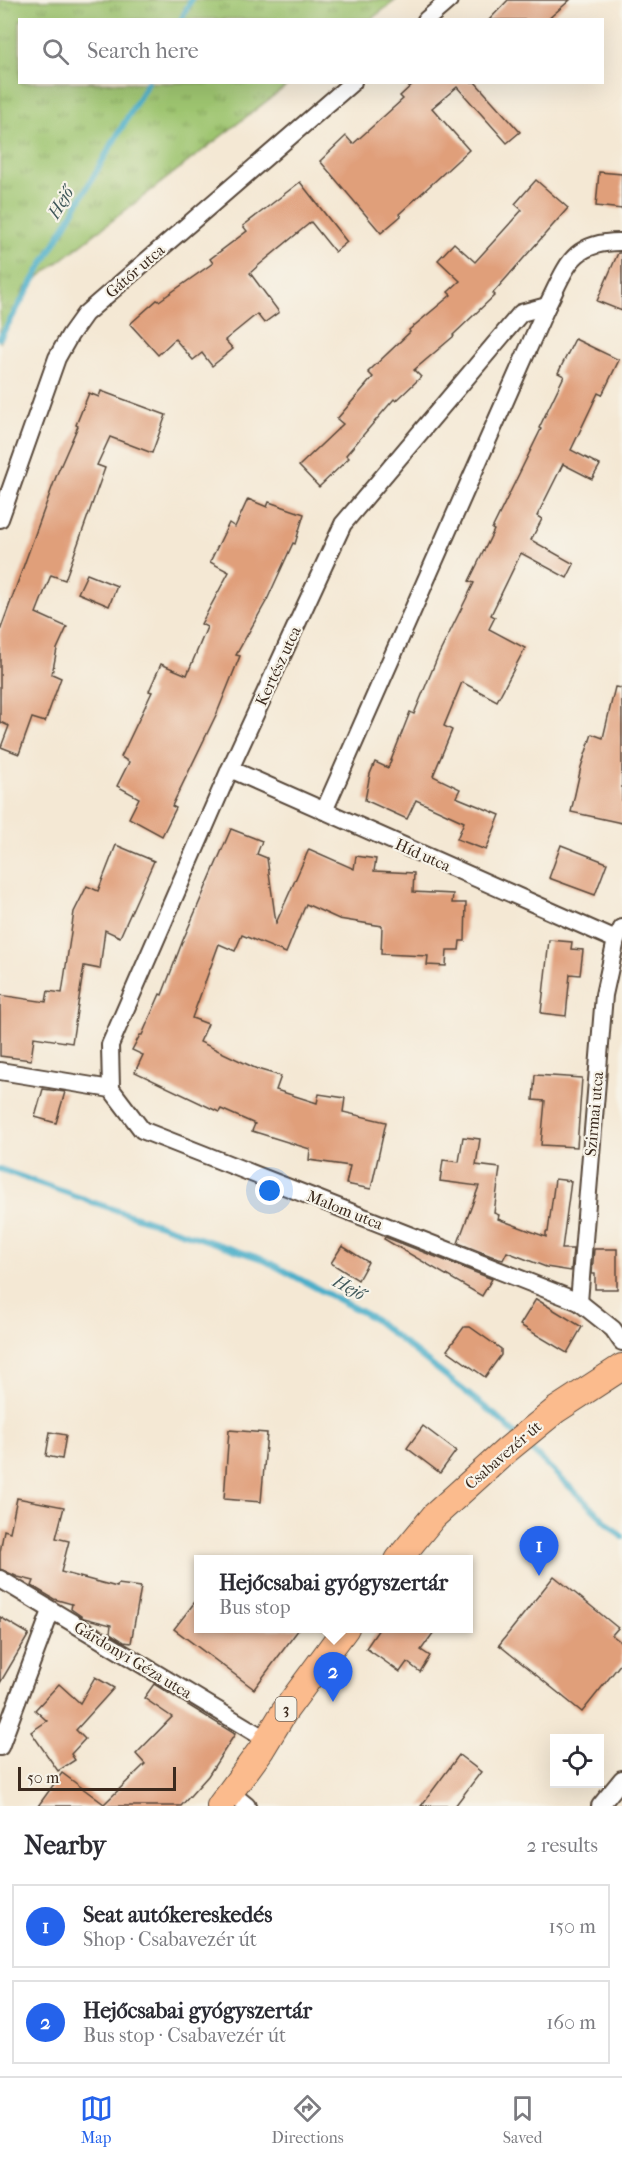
<!DOCTYPE html>
<html lang="en">
<head>
<meta charset="utf-8">
<style>
	:root { --surface:#fff; --page:#f7f7f7; --text:#2b2b33; --muted:#7c7c81; --line:#e1e1e2; --accent:#2563eb }
	body { margin:0; font-family:"IM FELL French Canon",serif; background:var(--page); color:var(--text) }
	.controls { position:absolute; right:18px; bottom:18px; display:grid; overflow:hidden; border-radius:0px; box-shadow:0 6px 24px #0002 }
	.controls button { width:54px; height:54px; display:grid; place-items:center; padding:0; border:0; border-bottom:2px solid var(--line); background:var(--surface); color:var(--text); font:30px sans-serif }
	.scale { position:absolute; left:18px; bottom:15px; width:158px; box-sizing:border-box; padding-left:6px; border:3px solid #3b2a1e; border-top:0; font-size:16px; line-height:21px; white-space:nowrap; color:#3b2a1e; -webkit-text-stroke:4px #f7f3e8; paint-order:stroke }
	.you { position:absolute; left:270px; top:1191px; width:21px; height:21px; margin:-15px; border:4px solid #fff; border-radius:50%; background:#1a73e8; box-shadow:0 0 0 9px #1a73e833 }
	.badge { display:grid; place-items:center; width:39px; height:39px; border-radius:50%; background:var(--accent); color:#fff; font-size:20px; font-weight:700 }
	.pin { position:absolute; translate:-50% -50px; filter:drop-shadow(0 2px 3px #0008) }
	.pin::after { content:''; position:absolute; top:32px; width:21px; height:18px; background:inherit; clip-path:polygon(0 0,100% 0,50% 100%) }
	.popup { position:absolute; left:194px; top:1555px; width:279px; height:78px; box-sizing:border-box; display:grid; place-content:center; border-radius:0px; background:var(--surface); filter:drop-shadow(0 2px 4px #0005); font-size:20px; white-space:nowrap; color:var(--muted) }
	.popup b { font-size:22px; color:var(--text) }
	.popup::after { content:''; position:absolute; left:50%; top:100%; margin-left:-12px; border:12px solid transparent; border-top-color:var(--surface) }
	.list { margin:0; padding:0; list-style:none }
	h2 { display:flex; justify-content:space-between; align-items:center; height:78px; margin:0; padding:0 24px; font-size:26px }
	h2 small { font-size:20px; font-weight:400; color:var(--muted) }
	.list li { display:grid; grid-template-columns:39px 1fr auto; gap:18px; align-items:center; box-sizing:border-box; height:84px; margin:0 12px 12px; padding:0 12px; border:2px solid var(--line); border-radius:0px }
	.list b { display:block; font-size:22px; white-space:nowrap }
	.list p { margin:0; font-size:20px; white-space:nowrap; color:var(--muted) }
	.list em { font-size:20px; font-style:normal; color:var(--muted) }
	.icon { flex:none; width:33px; height:33px; fill:none; stroke:currentColor; stroke-width:2; stroke-linecap:round; stroke-linejoin:round }
	.map { position:relative; flex:none; width:622px; height:1806px; overflow:hidden }
	.search { position:absolute; background:var(--surface); box-shadow:0 6px 24px #0002; left:18px; right:18px; top:18px; height:66px; display:flex; align-items:center; gap:15px; box-sizing:border-box; padding:0 21px; border-radius:0px; color:var(--muted); font-size:22px }
	.sheet { height:270px; background:var(--surface) }
	nav { display:flex; justify-content:space-around; align-items:center; box-sizing:border-box; height:84px; border-top:2px solid var(--line); background:var(--surface); font-size:16px; color:var(--muted) }
	nav a { display:grid; justify-items:center; gap:3px }
	nav .on { color:var(--accent) }
	.map>svg:first-child { display:block }
	.grass { fill:url(#grass-tufts); stroke:#6c7847; stroke-width:1.5 }
	.lines { fill:none; stroke-linecap:round; stroke-linejoin:round }
	.stream { stroke:#4aaec9; stroke-width:6 }
	.building { fill:#e09f7a }
	.street-casing { stroke:#574639; stroke-width:20 }
	.primary-casing { stroke:#574639; stroke-width:28 }
	.street { stroke:#fff; stroke-width:16 }
	.primary { stroke:#fbbb8d; stroke-width:26 }
	.labels { text-anchor:middle; dominant-baseline:central; stroke-width:4.5; stroke-linejoin:round; paint-order:stroke }
	.shield { fill:#f7f3e8; stroke:#73665b; stroke-width:1.5 }
	.shield-label { font-size:15px; font-weight:bold; fill:#3b2a1e }
	.street-label { font-size:16px; fill:#3b2a1e; stroke:#f7f3e8 }
	.water-label { font-size:18px; font-style:italic; fill:#40585a; stroke:#f7f3e8 }
</style>
</head>
<body>
<div class="map">
<svg width="622" height="1806" viewBox="0 0 622 1806">
	<defs>
		<pattern id="grass-tufts" width="24" height="20" patternUnits="userSpaceOnUse" patternTransform="scale(1.5)"><rect width="24" height="20" fill="#9ec570"/><path d="M3 7l-1-3M5 7V3M7 7l1-3M15 17l-1-3M17 17v-4M19 17l1-3" fill="none" stroke="#82a05b"/></pattern>
	</defs>
	<rect width="100%" height="100%" fill="#f7f3e8"/>
	<filter id="ink" filterUnits="userSpaceOnUse"><feTurbulence type="fractalNoise" baseFrequency=".0167" numOctaves="2"/><feDisplacementMap in="SourceGraphic" scale="12" xChannelSelector="R" yChannelSelector="G"/><feConvolveMatrix kernelMatrix="1 2 1 2 8 2 1 2 1" color-interpolation-filters="sRGB"/></filter>
	<filter id="wash" filterUnits="userSpaceOnUse"><feTurbulence type="fractalNoise" baseFrequency=".008" numOctaves="4" result="noise"/><feDisplacementMap in="SourceGraphic" scale="24" xChannelSelector="R" yChannelSelector="G"/><feGaussianBlur stdDeviation="1.35" result="paint"/><feColorMatrix in="noise" values="0 0 0 0 0 0 0 0 0 0 0 0 0 0 0 0 0 1.4 0 .05"/><feComposite in="paint" operator="in"/></filter>
	<g filter="url(#wash)">
		<rect width="100%" height="100%" fill="#f4e8d4"/>
		<polygon class="grass" points="0,0 396,0 371,19 20,20 20,82 290,83 25,288 0,343"/>
		<g class="lines">
			<g class="stream">
				<polyline points="181,20 191,0"/>
				<polyline points="0,338 148,82"/>
				<polyline points="0,1169 92,1202 262,1259 371,1317 495,1415 516,1435"/>
				<polyline points="525,1444 622,1537"/>
			</g>
		</g>
		<g id="blocks">
			<g class="building">
				<polygon points="508,0 570,0 547,20 489,20"/>
				<polygon points="415,82 475,82 520,132 507,143 457,87 432,108 469,150 399,214 401,216 381,233 320,161 346,136 353,144 403,99 400,96"/>
				<polygon points="599,172 622,174 622,209 596,206"/>
				<polygon points="536,180 568,208 493,293 495,295 453,335 454,336 414,370 421,377 396,401 394,399 346,455 349,458 319,487 299,466 343,424 337,419 373,377 368,372 410,332 409,330 451,295 448,292 460,281 438,260 454,243 475,262 522,210 515,204"/>
				<polygon points="300,182 347,242 335,252 311,222 259,265 250,273 279,312 264,323 257,314 225,340 233,349 212,366 202,353 193,360 175,339 158,355 130,324 157,300 159,301 213,263 210,259 247,231 243,226"/>
				<polygon points="618,253 622,253 622,311 597,301"/>
				<polygon points="575,339 619,360 602,395 598,393 571,450 600,465 592,479 563,464 537,516 542,519 531,540 574,564 567,578 521,553 491,615 495,617 489,629 525,648 497,701 462,682 444,726 452,730 433,776 460,789 456,797 500,815 486,850 457,839 464,822 416,800 407,819 365,800 370,774 375,762 388,768 410,712 414,714 438,656 474,583 469,581 494,530 492,529 541,429 539,428 564,376 558,373"/>
				<polygon points="101,391 166,415 152,453 110,437 97,465 105,468 65,580 51,575 36,613 67,627 57,649 52,674 61,678 45,722 32,718 19,754 1,747 9,726 0,722 0,631 57,474 78,426 76,425 89,393 99,397"/>
				<polygon points="248,499 267,507 269,502 304,514 295,544 293,543 267,600 236,655 240,656 217,713 172,806 176,808 162,836 129,818 139,798 117,786 129,762 121,757 152,692 149,691 161,664 187,675 207,627 201,624 229,572 210,562 229,523 235,527"/>
				<polygon points="87,574 117,586 109,606 78,593"/>
				<polygon points="615,687 622,688 622,823 571,812 581,767 592,734 603,738"/>
				<polygon points="231,829 262,841 257,854 267,858 276,923 309,849 354,869 356,856 376,859 374,871 414,873 413,892 453,894 452,903 466,903 465,941 460,941 459,950 447,950 446,966 427,965 428,956 381,954 382,926 339,919 306,904 286,953 242,935 235,951 219,944 192,1018 208,1024 200,1042 257,1069 281,1076 276,1090 317,1103 319,1094 345,1098 343,1112 386,1122 371,1189 346,1184 350,1166 309,1160 310,1149 252,1131 255,1124 221,1109 219,1112 135,1072 143,1055 132,1050 140,1035 142,1035 160,994 162,995 183,940"/>
				<polygon points="116,845 154,861 120,937 105,930 100,969 84,966 72,1043 34,1037 31,1060 0,1056 0,995 46,1002 48,991 62,993 74,912 87,886 98,891"/>
				<polygon points="561,845 607,863 595,895 549,878"/>
				<polygon points="549,940 572,942 571,949 583,950 580,975 570,974 566,1016 541,1013"/>
				<polygon points="535,1075 582,1078 577,1147 541,1145 545,1101 533,1100"/>
				<polygon points="43,1089 65,1092 56,1123 35,1117"/>
				<polygon points="463,1137 480,1139 476,1165 500,1168 494,1213 499,1215 498,1219 546,1237 546,1232 548,1232 555,1179 571,1181 562,1249 573,1249 571,1271 546,1267 507,1252 503,1260 499,1259 458,1243 479,1186 440,1181 443,1160 459,1162"/>
				<polygon points="385,1237 492,1279 482,1296 384,1239"/>
				<polygon points="342,1246 368,1262 358,1280 331,1263"/>
				<polygon points="594,1249 617,1249 617,1289 595,1289 595,1274 592,1274"/>
				<polygon points="536,1299 582,1327 567,1353 520,1325"/>
				<polygon points="464,1327 470,1327 501,1349 501,1355 485,1377 447,1350"/>
				<polygon points="423,1426 456,1451 440,1473 407,1448"/>
				<polygon points="229,1430 267,1433 261,1502 224,1499"/>
				<polygon points="50,1432 66,1435 62,1459 46,1456"/>
				<polygon points="17,1498 64,1507 56,1538 69,1541 61,1572 117,1587 118,1584 141,1587 131,1643 124,1642 110,1633 111,1625 84,1618 71,1609 72,1604 54,1599 32,1586 34,1581 18,1577 0,1569 0,1552 4,1530 10,1532"/>
				<polygon points="554,1576 618,1628 612,1635 622,1643 622,1662 582,1712 499,1645"/>
				<polygon points="198,1598 198,1629 299,1629 254,1689 174,1629"/>
				<polygon points="0,1617 29,1634 0,1683"/>
				<polygon points="379,1629 436,1629 421,1650 430,1656 420,1672 407,1662 400,1672 366,1648"/>
				<polygon points="95,1677 114,1688 76,1730 85,1739 71,1754 75,1760 58,1771 31,1732 47,1721 35,1710 59,1684 80,1703"/>
				<polygon points="154,1684 235,1734 208,1776 181,1806 38,1806 62,1773 104,1804 145,1764 136,1754 172,1717 144,1698"/>
				<polygon points="459,1755 481,1772 455,1806 421,1806"/>
			</g>
		</g>
	</g>
	<g filter="url(#ink)">
		<use href="#blocks" fill-opacity="0" stroke="#574639" stroke-width="1.5"/>
		<g class="lines">
			<defs>
				<g id="street">
					<polyline points="426,20 449,0"/>
					<polyline points="0,519 57,358 70,335 85,314 353,82"/>
					<polyline points="230,769 616,940"/>
					<path d="M324,811l223,-505c20,-39 24,-65 75,-64"/>
					<polyline points="0,1071 111,1089 142,1130 579,1302 613,1329 622,1342"/>
					<polyline points="111,1089 110,1045 230,769 343,524 521,313 547,306"/>
					<polyline points="579,1302 604,995 616,940 622,928"/>
					<polyline points="0,1579 267,1740"/>
					<polyline points="0,1747 51,1611"/>
					<polyline points="231,1793 247,1806"/>
					<polyline points="600,1806 622,1779"/>
				</g>
				<g id="primary">
					<polyline points="398,1560 434,1516 507,1450 556,1410 622,1367"/>
					<polyline points="220,1806 261,1750 284,1712 346,1628"/>
				</g>
			</defs>
			<use href="#street" class="street-casing"/>
			<use href="#primary" class="primary-casing"/>
			<use href="#street" class="street"/>
			<use href="#primary" class="primary"/>
		</g>
	</g>
	<g class="labels">
		<rect class="shield" x="275.5" y="1697" width="21" height="24" rx="4.5"/>
		<g class="shield-label">
			<text x="286" y="1709">3</text>
		</g>
		<g class="street-label">
			<text transform="translate(135 271) rotate(-41)">Gátőr utca</text>
			<text transform="translate(278 666) rotate(-65)">Kertész utca</text>
			<text transform="translate(423 855) rotate(24)">Híd utca</text>
			<text transform="translate(594 1114) rotate(-85)">Szirmai utca</text>
			<text transform="translate(345 1210) rotate(22)">Malom utca</text>
			<text transform="translate(503 1455) rotate(-41)">Csabavezér út</text>
			<text transform="translate(133 1660) rotate(31)">Gárdonyi Géza utca</text>
		</g>
		<g class="water-label">
			<text transform="translate(61 203) rotate(-60)">Hejő</text>
			<text transform="translate(349 1288) rotate(28)">Hejő</text>
		</g>
	</g>
</svg>
<div class="controls">
<button><svg class="icon" aria-label="locate" viewBox="0 0 24 24"><circle cx="12" cy="12" r="6"/><path d="M12 2v4M12 18v4M2 12h4M18 12h4"/></svg></button>
</div>
<div class="scale">50 m</div>
<div class="you"></div>
<div class="pin badge" style="left:539px;top:1576px">1</div>
<div class="pin badge" style="left:333px;top:1702px">2</div>
<div class="popup"><b>Hejőcsabai gyógyszertár</b>Bus stop</div>
<div class="search"><svg class="icon" aria-label="search" viewBox="0 0 24 24"><circle cx="10" cy="10" r="6"/><path d="M15 15l6 6"/></svg>Search here</div>
</div>
<section class="sheet">
<h2>Nearby<small>2 results</small></h2>
<ul class="list">
<li><span class="badge">1</span><div><b>Seat autókereskedés</b><p>Shop · Csabavezér út</p></div><em>150 m</em></li>
<li><span class="badge">2</span><div><b>Hejőcsabai gyógyszertár</b><p>Bus stop · Csabavezér út</p></div><em>160 m</em></li>
</ul>
</section>
<nav>
<a class="on"><svg class="icon" aria-label="map" viewBox="0 0 24 24"><path d="M3 6l6-2 6 2 6-2v14l-6 2-6-2-6 2zM9 4v14M15 6v14"/></svg>Map</a>
<a><svg class="icon" aria-label="directions" viewBox="0 0 24 24"><path d="M12 3l9 9-9 9-9-9zM9 14v-3h6M13 9l2 2-2 2"/></svg>Directions</a>
<a><svg class="icon" aria-label="saved" viewBox="0 0 24 24"><path d="M7 4h10v16l-5-4-5 4z"/></svg>Saved</a>
</nav>
</body>
</html>
